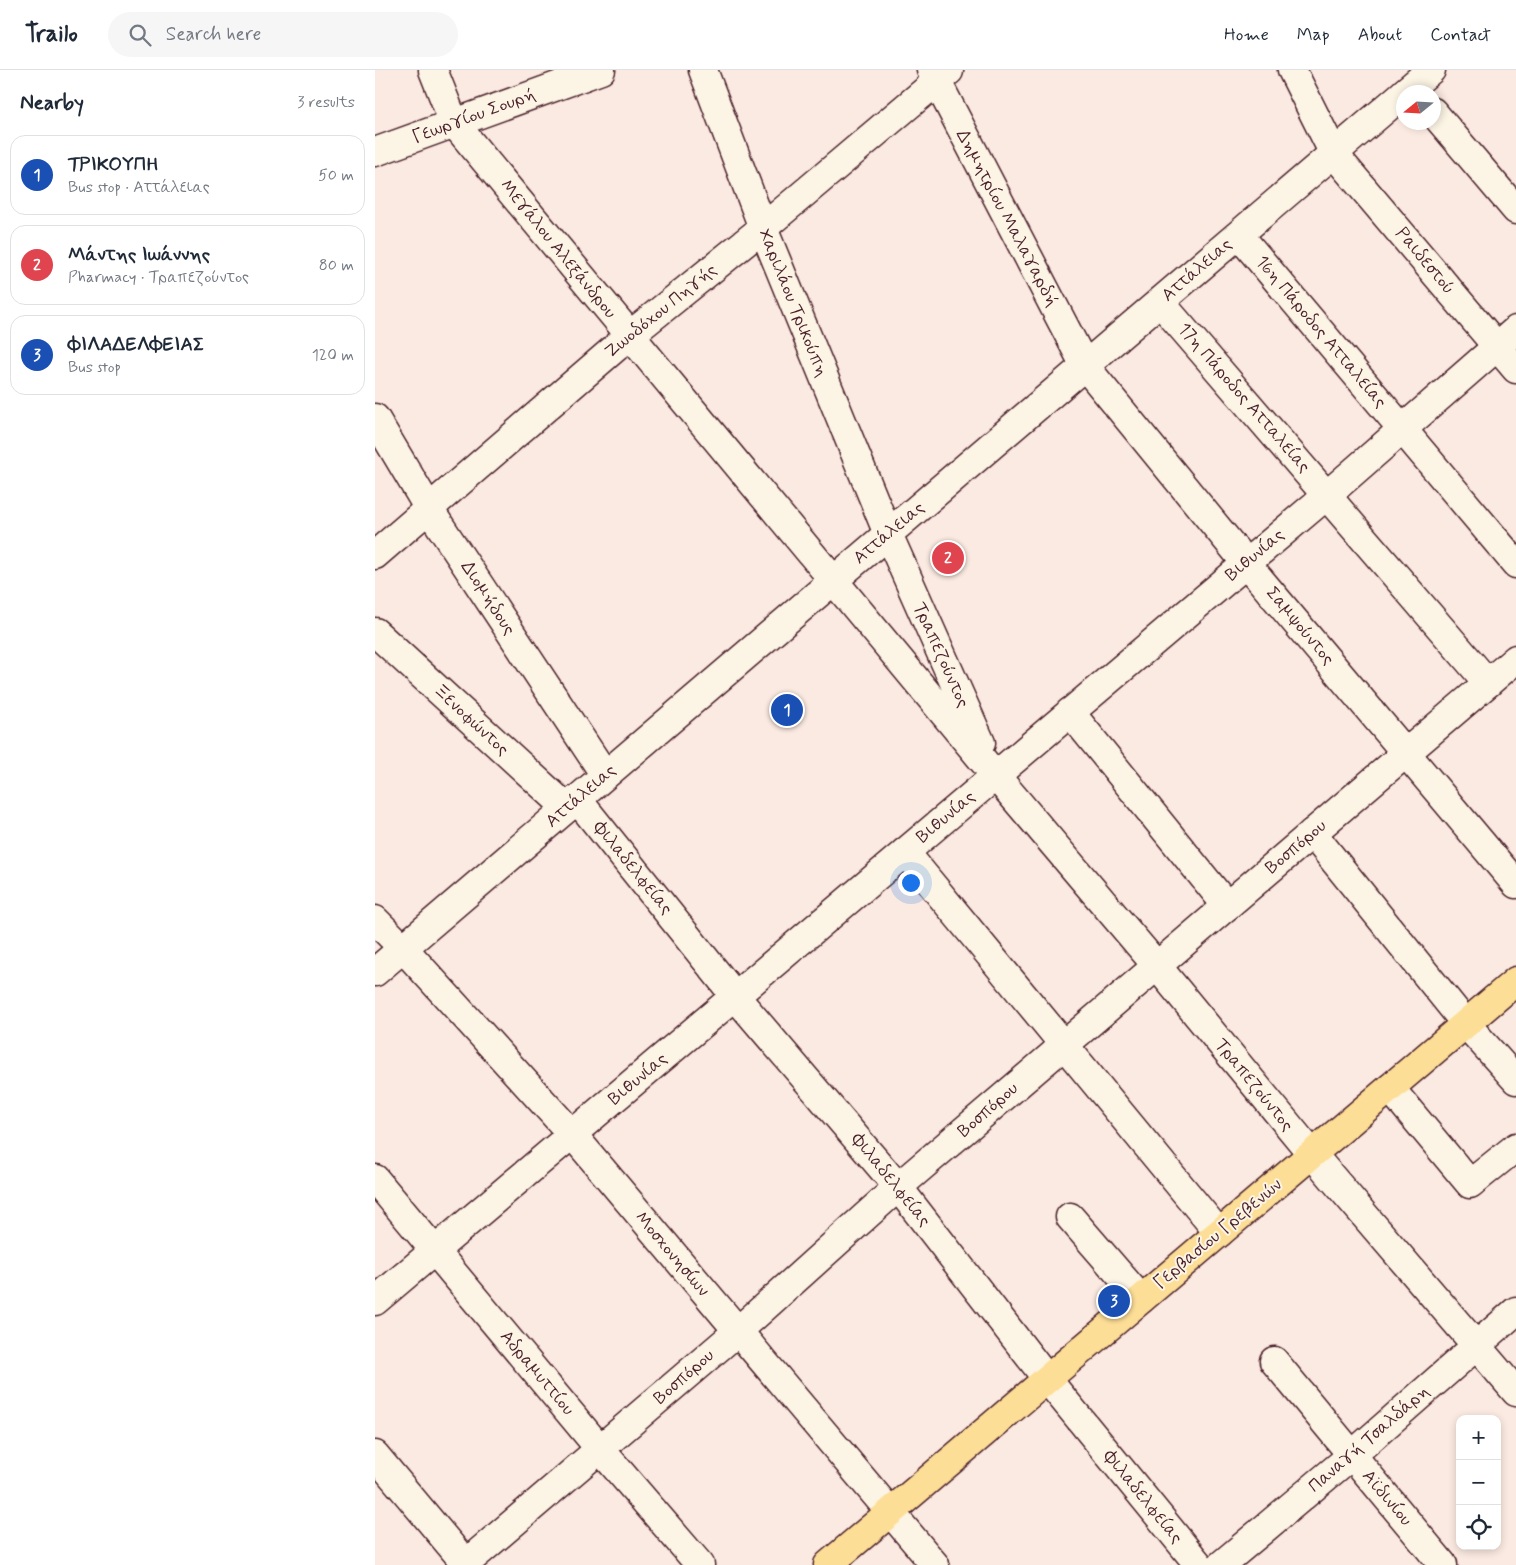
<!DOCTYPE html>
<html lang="en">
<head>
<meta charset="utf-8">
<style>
	:root { --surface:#fff; --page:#f6f6f7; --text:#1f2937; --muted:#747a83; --line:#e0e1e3; --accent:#2563eb }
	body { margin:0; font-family:Mynerve,sans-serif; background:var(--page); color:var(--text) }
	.controls { position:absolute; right:15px; bottom:15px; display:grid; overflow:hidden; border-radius:10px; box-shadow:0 2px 8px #0003 }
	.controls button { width:45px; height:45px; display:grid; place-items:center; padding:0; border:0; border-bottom:1px solid var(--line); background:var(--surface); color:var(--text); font:25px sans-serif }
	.compass { position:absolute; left:1021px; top:15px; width:45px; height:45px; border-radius:50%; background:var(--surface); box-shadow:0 2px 8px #0003; rotate:252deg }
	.you { position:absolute; left:535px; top:812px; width:18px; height:18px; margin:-12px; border:4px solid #fff; border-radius:50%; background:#1a73e8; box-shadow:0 0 0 8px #1a73e833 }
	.badge { display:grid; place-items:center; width:32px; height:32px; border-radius:50%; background:var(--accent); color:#fff; font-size:16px; font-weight:700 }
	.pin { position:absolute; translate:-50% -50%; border:2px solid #fff; box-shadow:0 1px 5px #0006 }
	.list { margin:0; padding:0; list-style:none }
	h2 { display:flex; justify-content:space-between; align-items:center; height:65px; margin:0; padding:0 20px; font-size:21px }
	h2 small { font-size:16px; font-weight:400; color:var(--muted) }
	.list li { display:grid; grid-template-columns:32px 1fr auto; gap:15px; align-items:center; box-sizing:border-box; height:80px; margin:0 10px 10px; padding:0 10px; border:1px solid var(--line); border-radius:15px }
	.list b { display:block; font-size:19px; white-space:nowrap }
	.list p { margin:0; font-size:16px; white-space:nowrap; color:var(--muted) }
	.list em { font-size:16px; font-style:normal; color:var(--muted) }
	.icon { flex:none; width:28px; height:28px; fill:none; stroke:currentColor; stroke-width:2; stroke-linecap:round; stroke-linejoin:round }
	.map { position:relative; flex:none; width:1141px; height:1495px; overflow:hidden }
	header { display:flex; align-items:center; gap:30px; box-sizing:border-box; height:70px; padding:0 25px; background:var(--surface); border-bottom:1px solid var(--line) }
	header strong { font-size:24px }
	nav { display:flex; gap:28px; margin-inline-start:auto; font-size:18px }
	.search { width:350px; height:45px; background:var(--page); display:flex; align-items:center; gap:12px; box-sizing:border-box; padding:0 18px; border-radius:28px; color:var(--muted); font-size:19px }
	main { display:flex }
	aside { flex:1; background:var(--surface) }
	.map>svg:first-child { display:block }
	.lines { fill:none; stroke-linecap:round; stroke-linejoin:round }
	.minor-casing { stroke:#4a1f2b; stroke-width:31 }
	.major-casing { stroke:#4a1f2b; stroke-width:31 }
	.minor { stroke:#fcf5e5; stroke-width:28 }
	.major { stroke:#fdde96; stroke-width:28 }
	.labels { text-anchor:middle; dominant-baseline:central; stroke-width:4; stroke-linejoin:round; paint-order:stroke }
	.street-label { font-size:18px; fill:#4a1f2b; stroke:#fcf5e5 }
</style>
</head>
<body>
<header>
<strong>Trailo</strong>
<div class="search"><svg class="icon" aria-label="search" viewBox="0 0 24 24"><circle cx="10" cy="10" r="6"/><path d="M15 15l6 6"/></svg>Search here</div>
<nav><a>Home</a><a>Map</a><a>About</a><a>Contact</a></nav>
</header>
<main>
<aside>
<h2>Nearby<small>3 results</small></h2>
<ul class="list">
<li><span class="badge" style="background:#1a4fb4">1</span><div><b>ΤΡΙΚΟΥΠΗ</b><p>Bus stop · Αττάλειας</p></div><em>50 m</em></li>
<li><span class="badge" style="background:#e0444e">2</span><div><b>Μάντης Ιωάννης</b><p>Pharmacy · Τραπεζούντος</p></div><em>80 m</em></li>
<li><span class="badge" style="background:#1a4fb4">3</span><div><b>ΦΙΛΑΔΕΛΦΕΙΑΣ</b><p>Bus stop</p></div><em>120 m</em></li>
</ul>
</aside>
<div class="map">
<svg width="1141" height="1495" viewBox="0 0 1141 1495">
	<rect width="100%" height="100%" fill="#fbeae1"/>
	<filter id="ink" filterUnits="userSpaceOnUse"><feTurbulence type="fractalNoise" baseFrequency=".02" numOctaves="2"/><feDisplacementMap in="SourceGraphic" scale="10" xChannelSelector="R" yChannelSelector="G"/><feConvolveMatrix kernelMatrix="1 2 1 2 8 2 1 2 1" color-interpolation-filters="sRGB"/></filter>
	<g filter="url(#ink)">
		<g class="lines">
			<defs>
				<g id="minor">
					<polyline points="58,0 79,53 620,705 782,896 937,1084 1141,1322"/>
					<polyline points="328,0 388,158 513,464 606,673"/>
					<polyline points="556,0 710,296 871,493 1141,814"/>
					<polyline points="917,0 959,84 1141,299"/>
					<polyline points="1030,22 1056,0"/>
					<polyline points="1058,42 1141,140"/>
					<polyline points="0,82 226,0"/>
					<polyline points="864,165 1141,494"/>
					<polyline points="785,232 1113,613"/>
					<polyline points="0,348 54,439 230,705"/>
					<polyline points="0,485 254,266 388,158 574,1"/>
					<polyline points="0,562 192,738"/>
					<polyline points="695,642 852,836"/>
					<polyline points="202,729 360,926 523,1117 672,1309 824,1495"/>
					<polyline points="937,763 1091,954 1141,1010"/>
					<polyline points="530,782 844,1163"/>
					<polyline points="0,850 28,878 197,1064 560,1495"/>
					<polyline points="0,902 1028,24"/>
					<polyline points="1015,1018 1095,1114 1141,1077"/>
					<polyline points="0,1109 225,1379 325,1495"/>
					<polyline points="695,1147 766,1229"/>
					<polyline points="0,1231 952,425 1141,260"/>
					<polyline points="899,1291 1068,1495"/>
					<polyline points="0,1385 92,1495"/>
					<polyline points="89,1495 363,1261 523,1117 1141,589"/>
					<polyline points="846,1495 977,1385 1141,1241"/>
				</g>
				<polyline id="major" points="453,1495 1141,911"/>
			</defs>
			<use href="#minor" class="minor-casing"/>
			<use href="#major" class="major-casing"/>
			<use href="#minor" class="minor"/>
			<use href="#major" class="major"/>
		</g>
	</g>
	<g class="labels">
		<g class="street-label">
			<text transform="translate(99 46) rotate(-20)">Γεωργίου Σουρή</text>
			<text transform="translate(632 148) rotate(62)">Δημητρίου Μαλαγαρδή</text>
			<text transform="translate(183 179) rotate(51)">Μεγάλου Αλεξάνδρου</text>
			<text transform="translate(1050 191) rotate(50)">Ραιδεστού</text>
			<text transform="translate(822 200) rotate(-41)">Αττάλειας</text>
			<text transform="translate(418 233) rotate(68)">Χαριλάου Τρικούπη</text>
			<text transform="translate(286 241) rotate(-39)">Ζωοδόχου Πηγής</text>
			<text transform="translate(946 262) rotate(50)">16η Πάροδος Ατταλείας</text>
			<text transform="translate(869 328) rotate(49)">17η Πάροδος Ατταλείας</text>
			<text transform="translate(514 463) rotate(-40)">Αττάλειας</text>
			<text transform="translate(880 485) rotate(-40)">Βιθυνίας</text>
			<text transform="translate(113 528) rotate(57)">Διομήδους</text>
			<text transform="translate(925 556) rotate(50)">Σαμψούντος</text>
			<text transform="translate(566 585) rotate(66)">Τραπεζούντος</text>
			<text transform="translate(96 650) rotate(43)">Ξενοφώντος</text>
			<text transform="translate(206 726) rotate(-41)">Αττάλειας</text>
			<text transform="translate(571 747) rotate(-40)">Βιθυνίας</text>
			<text transform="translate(921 777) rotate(-40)">Βοσπόρου</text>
			<text transform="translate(258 798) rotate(51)">Φιλαδελφείας</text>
			<text transform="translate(263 1009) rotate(-40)">Βιθυνίας</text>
			<text transform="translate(879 1015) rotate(51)">Τραπεζούντος</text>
			<text transform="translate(613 1040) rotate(-41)">Βοσπόρου</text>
			<text transform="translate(516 1110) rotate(51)">Φιλαδελφείας</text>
			<text transform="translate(843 1164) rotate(-40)">Γερβασίου Γρεβενών</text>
			<text transform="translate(297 1184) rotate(50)">Μοσχονησίων</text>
			<text transform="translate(162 1303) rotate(50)">Αδραμυττίου</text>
			<text transform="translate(309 1307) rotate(-41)">Βοσπόρου</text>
			<text transform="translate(994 1369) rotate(-41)">Παναγή Τσαλδάρη</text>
			<text transform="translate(768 1427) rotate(51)">Φιλαδελφείας</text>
			<text transform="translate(1012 1428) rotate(50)">Αϊδινίου</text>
		</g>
	</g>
</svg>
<div class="controls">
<button>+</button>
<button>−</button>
<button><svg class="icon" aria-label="locate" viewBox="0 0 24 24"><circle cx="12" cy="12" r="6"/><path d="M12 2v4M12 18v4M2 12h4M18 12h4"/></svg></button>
</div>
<svg class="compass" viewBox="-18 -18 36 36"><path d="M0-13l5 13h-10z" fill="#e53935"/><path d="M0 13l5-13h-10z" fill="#747a83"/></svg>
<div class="you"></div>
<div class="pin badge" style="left:412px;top:640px;background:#1a4fb4">1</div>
<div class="pin badge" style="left:573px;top:488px;background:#e0444e">2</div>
<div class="pin badge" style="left:739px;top:1231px;background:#1a4fb4">3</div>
</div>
</main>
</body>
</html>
